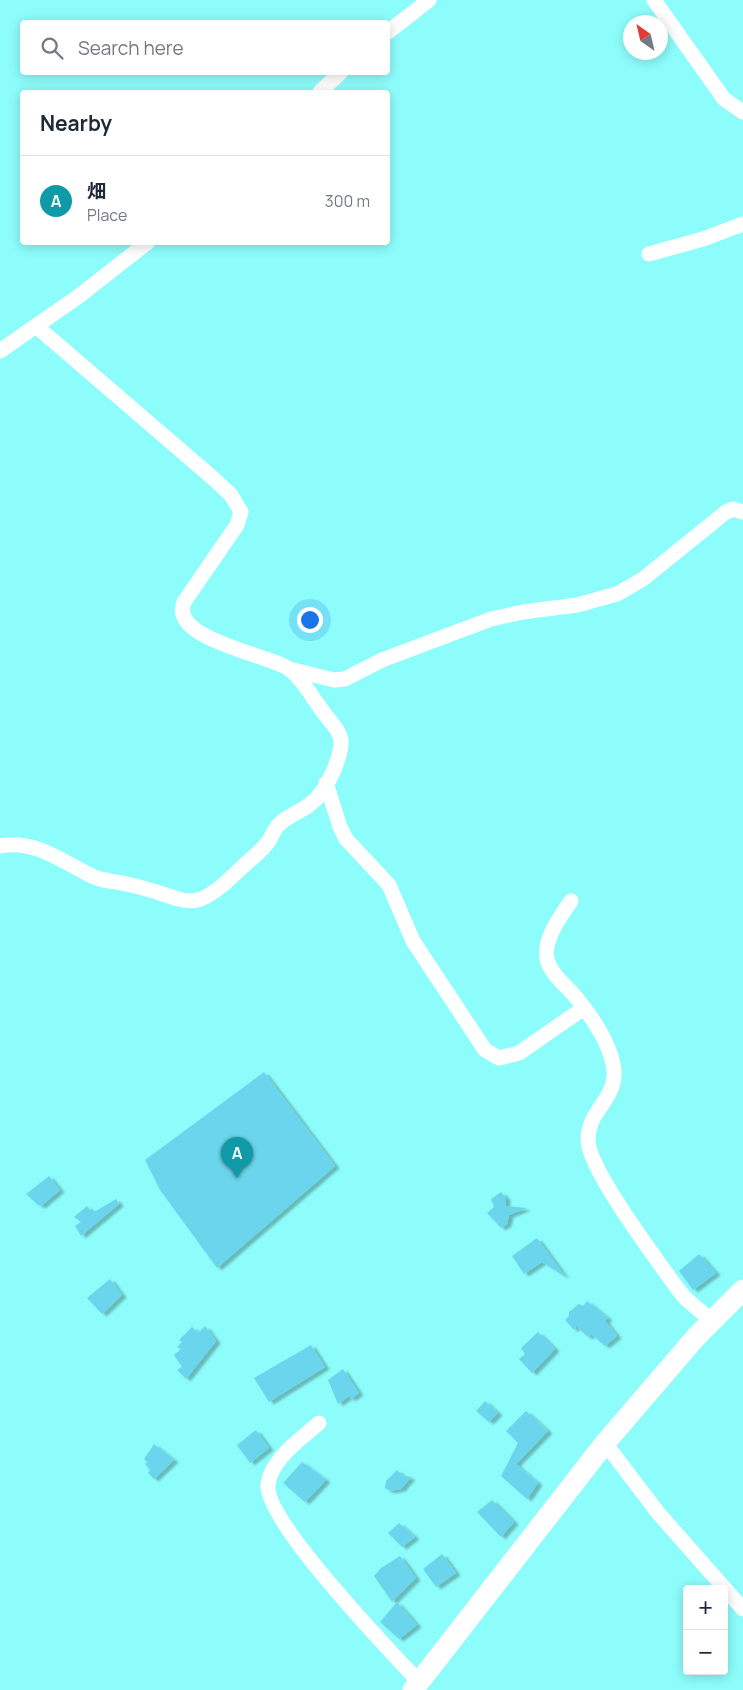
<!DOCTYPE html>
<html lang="en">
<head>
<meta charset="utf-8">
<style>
	:root { --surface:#fff; --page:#f2f2f3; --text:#1f2937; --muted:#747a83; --line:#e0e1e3; --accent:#a30637 }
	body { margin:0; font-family:Manrope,"Noto Sans SC",sans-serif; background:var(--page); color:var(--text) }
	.controls { position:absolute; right:15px; bottom:15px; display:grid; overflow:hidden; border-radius:5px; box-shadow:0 2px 12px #0003 }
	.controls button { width:45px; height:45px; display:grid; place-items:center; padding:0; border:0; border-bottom:1px solid var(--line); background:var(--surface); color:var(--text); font:25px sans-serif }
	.compass { position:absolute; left:623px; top:15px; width:45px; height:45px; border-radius:50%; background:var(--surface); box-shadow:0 2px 12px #0003; rotate:326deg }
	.you { position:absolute; left:309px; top:619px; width:18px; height:18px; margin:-12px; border:4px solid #fff; border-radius:50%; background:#1a73e8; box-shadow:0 0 0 8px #1a73e833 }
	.badge { display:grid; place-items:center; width:32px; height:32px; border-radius:50%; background:var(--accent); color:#fff; font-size:16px; font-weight:700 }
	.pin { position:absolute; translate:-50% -41px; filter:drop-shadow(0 1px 2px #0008) }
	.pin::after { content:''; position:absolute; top:26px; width:18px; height:15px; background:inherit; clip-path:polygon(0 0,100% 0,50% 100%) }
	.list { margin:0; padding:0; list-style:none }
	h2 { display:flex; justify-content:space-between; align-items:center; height:65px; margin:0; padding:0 20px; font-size:21px }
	h2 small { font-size:16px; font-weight:400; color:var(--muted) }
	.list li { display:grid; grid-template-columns:32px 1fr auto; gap:15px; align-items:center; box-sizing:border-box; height:90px; padding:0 20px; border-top:1px solid var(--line) }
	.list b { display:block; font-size:19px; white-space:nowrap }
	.list p { margin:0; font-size:16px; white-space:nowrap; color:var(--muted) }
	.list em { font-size:16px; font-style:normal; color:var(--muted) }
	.icon { flex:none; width:28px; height:28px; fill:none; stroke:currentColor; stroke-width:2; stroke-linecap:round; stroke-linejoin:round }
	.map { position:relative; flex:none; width:743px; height:1690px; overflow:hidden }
	.search { position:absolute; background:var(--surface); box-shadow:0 2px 12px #0003; left:20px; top:20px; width:370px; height:55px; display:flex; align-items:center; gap:12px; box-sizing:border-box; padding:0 18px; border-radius:5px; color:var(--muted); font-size:19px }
	.panel { position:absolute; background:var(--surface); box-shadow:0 2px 12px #0003; left:20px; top:90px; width:370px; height:155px; border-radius:5px }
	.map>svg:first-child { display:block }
	.building { fill:#6bd5ec; filter:url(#shadow) }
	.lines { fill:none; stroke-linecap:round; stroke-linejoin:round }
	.street { stroke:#fff; stroke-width:15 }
	.secondary { stroke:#fff; stroke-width:21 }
</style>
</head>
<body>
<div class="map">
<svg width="743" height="1690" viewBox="0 0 743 1690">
	<defs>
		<filter id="shadow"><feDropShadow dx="4.5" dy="2.5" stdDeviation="1" flood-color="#0004"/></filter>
	</defs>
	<rect width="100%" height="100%" fill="#8dfdfb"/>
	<g class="building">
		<polygon points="264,1072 335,1166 217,1268 160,1190 145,1160"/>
		<polygon points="49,1176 60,1190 41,1206 37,1204 26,1194"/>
		<polygon points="501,1192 506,1198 506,1206 527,1208 509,1215 507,1224 501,1228 487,1213 494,1207 491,1199"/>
		<polygon points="116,1199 119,1204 81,1236 75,1226 81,1222 74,1217 87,1206 91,1211 96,1211"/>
		<polygon points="537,1238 564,1275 564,1276 542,1262 524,1274 512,1256"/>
		<polygon points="699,1254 716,1273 693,1290 679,1271"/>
		<polygon points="110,1279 122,1295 102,1314 87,1298"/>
		<polygon points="587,1301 608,1318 605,1321 617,1336 605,1346 591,1334 588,1337 576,1326 574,1330 565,1320 569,1316 569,1312 579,1304 583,1306"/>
		<polygon points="205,1326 216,1341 186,1379 177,1370 182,1367 174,1355 181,1349 177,1347 182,1342 179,1340 192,1327 198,1333"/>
		<polygon points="538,1332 555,1349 532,1373 519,1359 525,1354 521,1348"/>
		<polygon points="311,1345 325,1367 269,1402 254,1378"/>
		<polygon points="343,1369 359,1393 351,1399 349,1396 338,1404 328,1380"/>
		<polygon points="485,1401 498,1413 489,1422 476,1411"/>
		<polygon points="526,1411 548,1431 516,1464 538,1483 527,1499 501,1476 518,1443 506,1431"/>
		<polygon points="256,1430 269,1448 250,1463 237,1445"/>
		<polygon points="154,1444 174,1460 154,1479 148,1473 150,1470 145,1464 147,1462 144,1459"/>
		<polygon points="302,1462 326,1480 305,1502 283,1483"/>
		<polygon points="397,1470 402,1475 411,1477 401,1489 390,1491 385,1488 386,1481"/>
		<polygon points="492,1500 514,1522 501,1537 477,1512"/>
		<polygon points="399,1523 415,1537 402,1547 388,1533"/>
		<polygon points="442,1554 456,1573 436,1587 423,1569"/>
		<polygon points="400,1556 416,1578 392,1602 374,1576 381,1568"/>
		<polygon points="397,1602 417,1625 399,1639 380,1622"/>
	</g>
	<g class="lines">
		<g class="street">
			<polyline points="654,0 724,99 743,112"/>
			<polyline points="388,32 429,0"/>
			<polyline points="320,92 341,72"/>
			<polyline points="649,254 703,239 743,224"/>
			<polyline points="0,351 79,296 148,242"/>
			<polyline points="289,669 334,680 345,679 382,660 491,619 523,612 577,605 617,594 643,579 726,512 733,509 743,512"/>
			<polyline points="326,783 340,827 346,839 389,885 413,941 485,1050 499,1058 519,1053 584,1008"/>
			<path d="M0,846c33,-7 60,14 88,28 13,8 29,7 43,11 58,13 59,34 108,-15 10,-10 28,-22 33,-35 7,-17 24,-20 37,-30 16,-11 29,-40 32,-59 2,-13 -10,-23 -17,-33 -11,-14 -22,-36 -38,-46 -23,-13 -117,-29 -102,-65l53,-77 4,-13 -10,-17 -17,-16 -178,-153"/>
			<path d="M571,901c-10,15 -28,38 -24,58 3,14 18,26 27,36 15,18 30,39 37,61 14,42 -23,49 -23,84 0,29 70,121 89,148l8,10 27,23"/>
			<path d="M319,1423c-18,16 -47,35 -51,61 -5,35 123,168 151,198"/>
			<polyline points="605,1443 659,1514 743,1609"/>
		</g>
		<polyline class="secondary" points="413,1690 605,1443 696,1337 743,1290"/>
	</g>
</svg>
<div class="controls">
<button>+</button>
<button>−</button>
</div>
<svg class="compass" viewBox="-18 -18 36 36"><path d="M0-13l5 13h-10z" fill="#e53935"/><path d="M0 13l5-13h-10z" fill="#747a83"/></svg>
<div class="you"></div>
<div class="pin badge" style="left:237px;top:1178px;background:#0f9aa8">A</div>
<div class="search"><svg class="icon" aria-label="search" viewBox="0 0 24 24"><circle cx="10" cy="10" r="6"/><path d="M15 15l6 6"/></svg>Search here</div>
<section class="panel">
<h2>Nearby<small></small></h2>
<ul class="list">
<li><span class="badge" style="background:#0f9aa8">A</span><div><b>畑</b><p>Place</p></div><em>300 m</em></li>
</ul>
</section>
</div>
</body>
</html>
